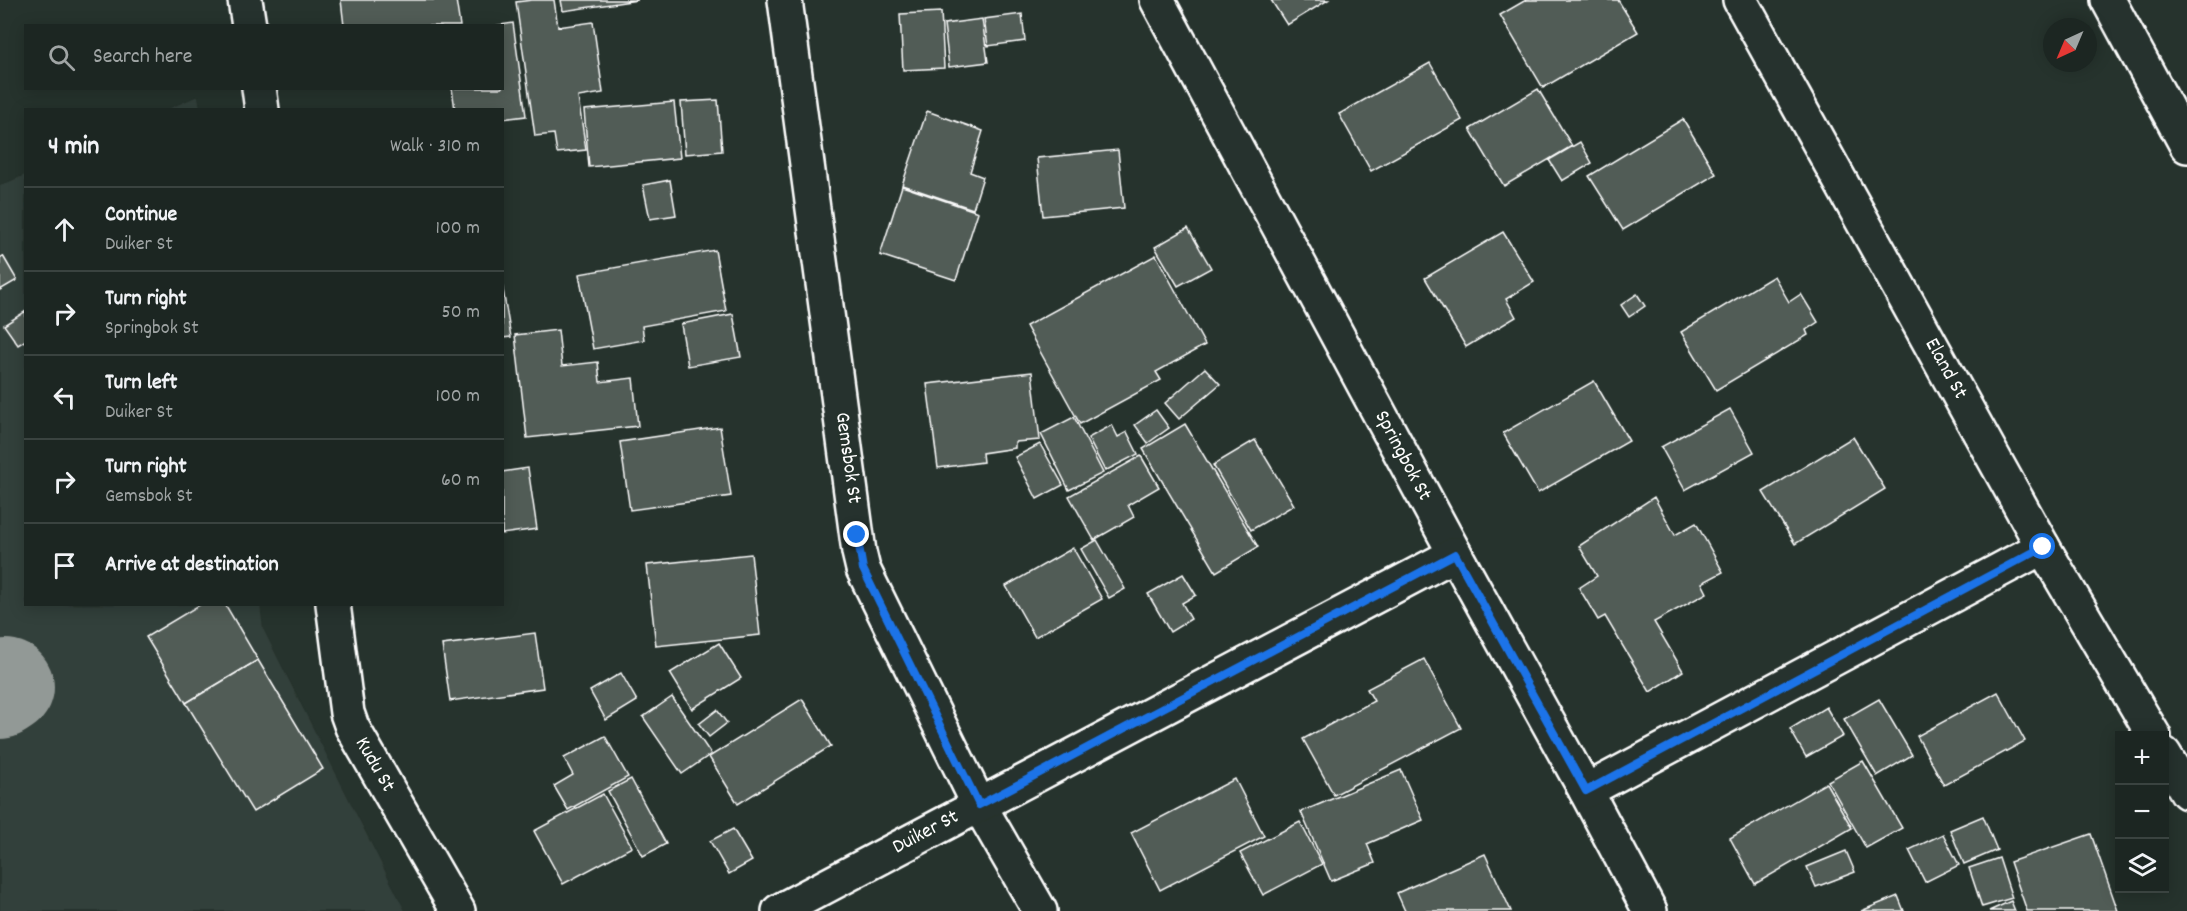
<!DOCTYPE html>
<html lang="en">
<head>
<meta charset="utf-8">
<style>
	:root { --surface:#1c2622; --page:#252e2a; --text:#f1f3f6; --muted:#a0a5a5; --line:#3a4340 }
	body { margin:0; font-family:Dekko,sans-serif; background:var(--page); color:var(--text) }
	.controls { position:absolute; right:18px; bottom:18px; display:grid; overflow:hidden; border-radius:0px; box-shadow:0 3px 15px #0003 }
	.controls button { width:54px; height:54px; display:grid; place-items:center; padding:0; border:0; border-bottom:2px solid var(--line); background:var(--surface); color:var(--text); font:30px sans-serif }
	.compass { position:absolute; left:2043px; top:18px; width:54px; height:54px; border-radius:50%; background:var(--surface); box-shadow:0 3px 15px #0003; rotate:224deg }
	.stop { position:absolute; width:18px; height:18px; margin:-14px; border:4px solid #1a73e8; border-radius:50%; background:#fff }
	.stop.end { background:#1a73e8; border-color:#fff; box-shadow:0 2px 6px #0008 }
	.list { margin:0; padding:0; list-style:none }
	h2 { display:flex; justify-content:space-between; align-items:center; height:78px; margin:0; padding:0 24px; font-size:26px }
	h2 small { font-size:20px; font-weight:400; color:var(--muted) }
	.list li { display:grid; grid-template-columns:39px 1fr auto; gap:18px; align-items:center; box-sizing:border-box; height:84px; padding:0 24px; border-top:2px solid var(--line) }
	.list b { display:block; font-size:22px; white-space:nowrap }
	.list p { margin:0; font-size:20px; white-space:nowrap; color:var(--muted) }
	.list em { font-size:20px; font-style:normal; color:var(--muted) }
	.icon { flex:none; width:33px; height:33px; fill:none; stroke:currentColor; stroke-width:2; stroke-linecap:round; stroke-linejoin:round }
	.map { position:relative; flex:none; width:2187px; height:911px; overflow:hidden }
	.search { position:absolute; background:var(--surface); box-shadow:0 3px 15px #0003; left:24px; top:24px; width:480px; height:66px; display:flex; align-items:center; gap:15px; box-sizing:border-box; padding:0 21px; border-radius:0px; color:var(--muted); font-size:22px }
	.panel { position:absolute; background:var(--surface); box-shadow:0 3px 15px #0003; left:24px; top:108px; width:480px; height:498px; border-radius:0px }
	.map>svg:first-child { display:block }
	.built { fill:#333f3a }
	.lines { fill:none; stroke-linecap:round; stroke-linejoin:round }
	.taxiway { stroke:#929996; stroke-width:96 }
	.building { fill:#515c57; stroke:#fff; stroke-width:1.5 }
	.minor-casing { stroke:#fff; stroke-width:38 }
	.minor { stroke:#26332d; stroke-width:33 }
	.route { stroke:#1a73e8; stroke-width:8 }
	.labels { text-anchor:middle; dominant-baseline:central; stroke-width:4.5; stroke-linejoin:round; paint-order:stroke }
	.street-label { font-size:21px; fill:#fff; stroke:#26332d }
</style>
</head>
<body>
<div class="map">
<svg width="2187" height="911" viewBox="0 0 2187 911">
	<rect width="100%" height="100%" fill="#26332d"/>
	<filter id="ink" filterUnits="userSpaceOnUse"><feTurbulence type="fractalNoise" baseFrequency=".0167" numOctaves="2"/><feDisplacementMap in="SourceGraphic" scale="12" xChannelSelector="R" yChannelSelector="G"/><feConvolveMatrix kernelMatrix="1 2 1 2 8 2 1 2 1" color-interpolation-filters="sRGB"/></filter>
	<g filter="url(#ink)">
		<g class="built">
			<polygon points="198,96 200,109 168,109"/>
			<polygon points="25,175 26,604 260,605 263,629 405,911 0,911 0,186"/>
		</g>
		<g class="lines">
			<polyline class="taxiway" points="0,691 6,687"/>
		</g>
		<g class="building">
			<polygon points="341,0 456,0 460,26 344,26"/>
			<polygon points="532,0 554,0 558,27 593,22 603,93 578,97 586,150 557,153 554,134 535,136 516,2"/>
			<polygon points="561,0 638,0 563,11"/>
			<polygon points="1271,0 1328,0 1287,25"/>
			<polygon points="1526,0 1618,0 1638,32 1543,88 1500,15"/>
			<polygon points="941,12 944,68 903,70 900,14"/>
			<polygon points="1022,14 1025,41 988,46 984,19"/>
			<polygon points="982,19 988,62 949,67 944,24"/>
			<polygon points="513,23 526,116 502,119 502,110 455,110 452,88 502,88 502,26 494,26"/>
			<polygon points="1430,63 1462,120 1371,171 1339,114"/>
			<polygon points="1538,89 1572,146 1504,186 1470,129"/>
			<polygon points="718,100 722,151 685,154 681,102"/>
			<polygon points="674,102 680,158 589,167 584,110"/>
			<polygon points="927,111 983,131 970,172 983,177 973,209 902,185"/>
			<polygon points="1683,119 1716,174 1623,230 1589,176"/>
			<polygon points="1580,142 1592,163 1562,181 1549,160"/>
			<polygon points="1118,150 1124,208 1043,216 1037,158"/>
			<polygon points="670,180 676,215 650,219 643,185"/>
			<polygon points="902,186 978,212 956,280 880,255"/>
			<polygon points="1188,228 1211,268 1178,286 1155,247"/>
			<polygon points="1503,232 1534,282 1506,299 1516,317 1466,347 1425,278"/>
			<polygon points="715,250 726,311 642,326 644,340 593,349 579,274"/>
			<polygon points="1156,255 1205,345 1156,372 1161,380 1080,424 1026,326"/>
			<polygon points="3,256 17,280 0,290 0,258"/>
			<polygon points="1774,276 1789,302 1801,294 1818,322 1806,330 1808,335 1716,390 1681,332"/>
			<polygon points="502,284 511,337 502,338"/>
			<polygon points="1637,294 1645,306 1629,317 1621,305"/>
			<polygon points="26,311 26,340 18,345 4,325"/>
			<polygon points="733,314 741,357 688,366 681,324"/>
			<polygon points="558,330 562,366 598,362 600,382 633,378 638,426 527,438 515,335"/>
			<polygon points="1205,368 1220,384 1179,419 1165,403"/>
			<polygon points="1032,372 1040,440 1015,442 1015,448 982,453 983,462 938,468 927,384"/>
			<polygon points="1594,381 1629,441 1538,493 1503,433"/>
			<polygon points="1730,409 1754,452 1685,490 1661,447"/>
			<polygon points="1156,410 1169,428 1148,443 1135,425"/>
			<polygon points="1074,417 1103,473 1069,490 1041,434"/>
			<polygon points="1185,424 1258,547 1216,572 1143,449"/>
			<polygon points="1112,425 1118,437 1127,432 1138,454 1105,471 1088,438"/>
			<polygon points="720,427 731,496 630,510 620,442"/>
			<polygon points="1853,437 1885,489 1795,544 1763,492"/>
			<polygon points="1255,440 1294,505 1251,530 1213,465"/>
			<polygon points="1040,444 1063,485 1037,499 1015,457"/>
			<polygon points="1141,456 1159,487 1128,505 1134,517 1094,540 1069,496"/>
			<polygon points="528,468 537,529 502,534 502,472"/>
			<polygon points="1654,497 1675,535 1696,523 1723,572 1702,583 1707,593 1654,622 1683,671 1650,692 1605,616 1598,620 1579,588 1597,576 1579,546"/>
			<polygon points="1097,540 1125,589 1109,598 1081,549"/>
			<polygon points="1073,548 1102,599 1035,637 1006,586"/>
			<polygon points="751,554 760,635 656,646 647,565"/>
			<polygon points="1183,574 1196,595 1182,603 1191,619 1170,632 1148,594"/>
			<polygon points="201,604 225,604 258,660 186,703 146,637"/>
			<polygon points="535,633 543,688 450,701 442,645"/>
			<polygon points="719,643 741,678 692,709 670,673"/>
			<polygon points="1424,659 1461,728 1334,795 1303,739 1374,701 1367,689"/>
			<polygon points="258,660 323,769 253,812 186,703"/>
			<polygon points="621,673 637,701 606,720 590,691"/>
			<polygon points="1998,692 2025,741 1944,785 1917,736"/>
			<polygon points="672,697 711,754 682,774 643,717"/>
			<polygon points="802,699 831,746 738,804 709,757"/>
			<polygon points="1879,699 1912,755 1877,776 1844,719"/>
			<polygon points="1826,707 1843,736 1806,757 1790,729"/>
			<polygon points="717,710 727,723 709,737 699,724"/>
			<polygon points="605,736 628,777 568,810 554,786 573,775 564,758"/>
			<polygon points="1863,761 1902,828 1866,848 1828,781"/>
			<polygon points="1401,770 1423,820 1367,844 1375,863 1331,881 1301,812"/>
			<polygon points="631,779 666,844 643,856 608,791"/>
			<polygon points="1235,779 1264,836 1160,890 1131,833"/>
			<polygon points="1826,783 1852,828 1755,884 1730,838"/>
			<polygon points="603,794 632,847 563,884 534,831"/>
			<polygon points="1983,816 1997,850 1964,864 1950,830"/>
			<polygon points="1300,822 1322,864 1263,895 1240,853"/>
			<polygon points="733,829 752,861 729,874 710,841"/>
			<polygon points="1943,834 1959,865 1925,882 1909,850"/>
			<polygon points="2091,834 2118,911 2027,911 2010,862"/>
			<polygon points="1846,851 1855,872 1816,887 1807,867"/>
			<polygon points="1485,854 1511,911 1405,911 1397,893"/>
			<polygon points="1999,858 2012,898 1982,907 1969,868"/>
			<polygon points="1898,896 1904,911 1861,911"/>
			<polygon points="2011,901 2015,911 1989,911"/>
		</g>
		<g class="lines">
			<defs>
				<g id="minor">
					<polyline points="245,0 249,26"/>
					<polyline points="785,0 859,552 863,569 979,805 1040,911"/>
					<polyline points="1157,0 1455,554 1586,791 1650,911"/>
					<polyline points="1740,0 2043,547 2154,736"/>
					<polyline points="2108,0 2187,146"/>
					<polyline points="259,88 262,110"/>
					<polyline points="333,604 347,713 352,727 458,911"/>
					<polyline points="2164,754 2187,792"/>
					<polyline points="1586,791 2043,547"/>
					<polyline points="779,911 1455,554"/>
				</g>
			</defs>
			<use href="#minor" class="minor-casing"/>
			<use href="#minor" class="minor"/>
		</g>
	</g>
	<g class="lines" filter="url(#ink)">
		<polyline class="route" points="857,535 863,569 979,805 1455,554 1586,791 2043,547"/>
	</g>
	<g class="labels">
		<g class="street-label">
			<text transform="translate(1945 369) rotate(61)">Eland St</text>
			<text transform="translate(1402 456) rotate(62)">Springbok St</text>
			<text transform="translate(847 458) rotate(82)">Gemsbok St</text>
			<text transform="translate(374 765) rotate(60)">Kudu St</text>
			<text transform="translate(926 833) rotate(-28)">Duiker St</text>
		</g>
	</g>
</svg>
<div class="controls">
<button>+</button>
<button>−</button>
<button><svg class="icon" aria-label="layers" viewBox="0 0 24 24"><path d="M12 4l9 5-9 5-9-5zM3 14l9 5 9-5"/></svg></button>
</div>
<svg class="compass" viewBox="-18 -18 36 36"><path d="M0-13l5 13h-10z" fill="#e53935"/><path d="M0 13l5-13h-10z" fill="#a0a5a5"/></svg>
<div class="stop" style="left:2043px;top:547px"></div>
<div class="stop end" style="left:857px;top:535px"></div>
<div class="search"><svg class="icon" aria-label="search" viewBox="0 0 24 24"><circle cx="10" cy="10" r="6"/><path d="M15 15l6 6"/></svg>Search here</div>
<section class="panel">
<h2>4 min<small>Walk · 310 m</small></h2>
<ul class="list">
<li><svg class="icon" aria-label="ahead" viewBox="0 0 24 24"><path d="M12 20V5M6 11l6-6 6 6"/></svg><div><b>Continue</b><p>Duiker St</p></div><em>100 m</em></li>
<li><svg class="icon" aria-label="right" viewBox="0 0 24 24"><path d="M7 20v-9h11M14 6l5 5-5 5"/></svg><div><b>Turn right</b><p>Springbok St</p></div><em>50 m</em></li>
<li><svg class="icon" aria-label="left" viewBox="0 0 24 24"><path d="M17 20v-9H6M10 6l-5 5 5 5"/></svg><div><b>Turn left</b><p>Duiker St</p></div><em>100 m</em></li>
<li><svg class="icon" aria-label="right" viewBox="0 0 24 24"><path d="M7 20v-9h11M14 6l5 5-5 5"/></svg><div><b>Turn right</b><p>Gemsbok St</p></div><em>60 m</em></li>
<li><svg class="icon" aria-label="arrive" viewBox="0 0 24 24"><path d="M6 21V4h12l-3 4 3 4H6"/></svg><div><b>Arrive at destination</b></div></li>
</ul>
</section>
</div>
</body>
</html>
